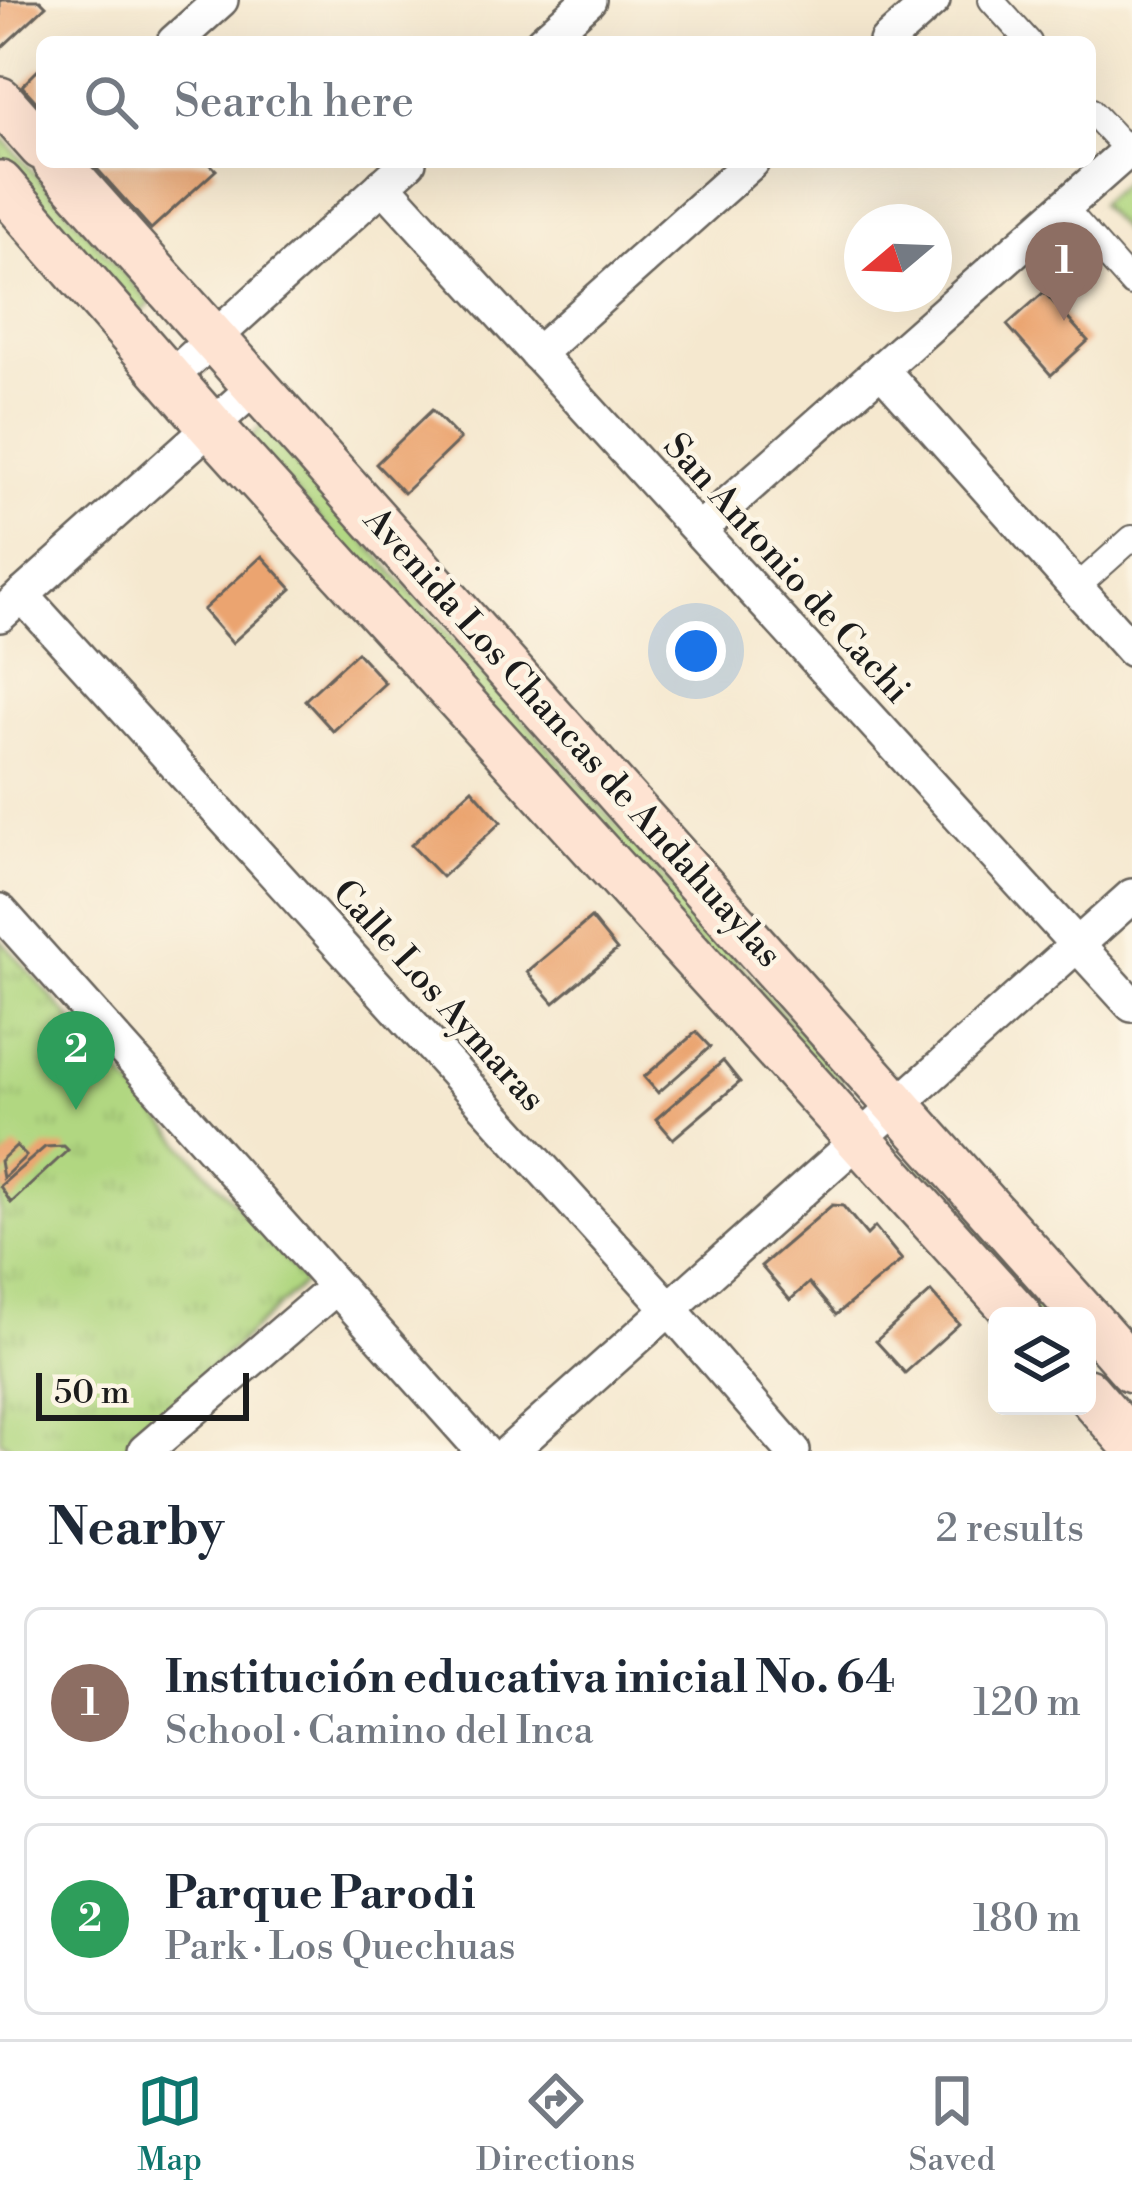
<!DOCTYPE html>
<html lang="en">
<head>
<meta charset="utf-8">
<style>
	:root { --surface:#fff; --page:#f6f6f7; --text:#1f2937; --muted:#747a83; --line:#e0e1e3; --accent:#0f766e }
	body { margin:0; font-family:"Libre Bodoni",serif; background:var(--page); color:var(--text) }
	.controls { position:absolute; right:36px; bottom:36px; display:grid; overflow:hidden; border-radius:18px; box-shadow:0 12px 48px #0002 }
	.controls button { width:108px; height:108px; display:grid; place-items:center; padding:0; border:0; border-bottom:3px solid var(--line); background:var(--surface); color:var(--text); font:60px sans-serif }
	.compass { position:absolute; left:844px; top:204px; width:108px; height:108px; border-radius:50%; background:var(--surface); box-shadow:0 12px 48px #0002; rotate:251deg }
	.scale { position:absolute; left:36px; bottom:30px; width:213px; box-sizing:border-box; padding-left:12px; border:6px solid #1c1c1c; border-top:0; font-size:33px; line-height:42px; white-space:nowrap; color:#1c1c1c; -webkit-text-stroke:9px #fcf5e5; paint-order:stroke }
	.you { position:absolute; left:696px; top:651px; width:42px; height:42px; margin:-30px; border:9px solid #fff; border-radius:50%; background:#1a73e8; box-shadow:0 0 0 18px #1a73e833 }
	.badge { display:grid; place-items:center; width:78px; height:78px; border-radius:50%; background:var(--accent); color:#fff; font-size:39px; font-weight:700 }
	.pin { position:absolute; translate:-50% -99px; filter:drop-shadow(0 3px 6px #0008) }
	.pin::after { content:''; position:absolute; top:63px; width:42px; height:36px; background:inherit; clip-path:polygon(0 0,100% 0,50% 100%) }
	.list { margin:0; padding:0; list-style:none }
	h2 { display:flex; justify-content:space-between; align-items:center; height:156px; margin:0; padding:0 48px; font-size:51px }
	h2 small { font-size:39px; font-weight:400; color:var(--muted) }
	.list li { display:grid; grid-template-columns:78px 1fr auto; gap:36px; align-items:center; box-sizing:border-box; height:192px; margin:0 24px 24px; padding:0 24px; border:3px solid var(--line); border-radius:18px }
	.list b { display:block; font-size:45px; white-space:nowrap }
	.list p { margin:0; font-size:39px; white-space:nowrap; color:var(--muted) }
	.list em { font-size:39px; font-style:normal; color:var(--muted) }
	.icon { flex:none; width:66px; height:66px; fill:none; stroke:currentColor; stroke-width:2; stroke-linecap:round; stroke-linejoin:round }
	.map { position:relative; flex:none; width:1132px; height:1451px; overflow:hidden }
	.search { position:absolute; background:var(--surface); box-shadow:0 12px 48px #0002; left:36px; right:36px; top:36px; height:132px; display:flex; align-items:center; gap:30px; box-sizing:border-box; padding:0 42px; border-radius:18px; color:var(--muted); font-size:45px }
	.sheet { height:588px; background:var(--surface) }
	nav { display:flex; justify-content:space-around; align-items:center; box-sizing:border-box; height:168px; border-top:3px solid var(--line); background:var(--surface); font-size:33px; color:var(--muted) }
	nav a { display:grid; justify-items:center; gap:6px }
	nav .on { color:var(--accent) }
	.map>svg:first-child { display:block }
	.grass { fill:#b1d781; stroke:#667a4e; stroke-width:3 }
	.park { fill:url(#park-tufts); stroke:#667a4e; stroke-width:3 }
	.building { fill:#eba470 }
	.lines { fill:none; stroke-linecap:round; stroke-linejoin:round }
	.pedestrian-casing { stroke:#68635b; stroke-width:28 }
	.minor-casing { stroke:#68635b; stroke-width:38 }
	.secondary-casing { stroke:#68635b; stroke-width:50 }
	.pedestrian { stroke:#fff; stroke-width:24 }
	.minor { stroke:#fff; stroke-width:33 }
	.secondary { stroke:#fee3d2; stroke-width:45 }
	.labels { text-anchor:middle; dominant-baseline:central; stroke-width:9; stroke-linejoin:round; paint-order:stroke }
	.street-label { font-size:36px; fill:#1c1c1c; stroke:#fcf5e5 }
</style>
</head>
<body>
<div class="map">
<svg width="1132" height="1451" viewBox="0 0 1132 1451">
	<defs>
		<pattern id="park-tufts" width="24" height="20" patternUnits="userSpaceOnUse" patternTransform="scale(3)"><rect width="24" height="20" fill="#b1d781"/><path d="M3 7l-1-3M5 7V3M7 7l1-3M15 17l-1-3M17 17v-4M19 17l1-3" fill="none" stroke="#98b86f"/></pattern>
	</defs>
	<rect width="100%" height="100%" fill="#fcf5e5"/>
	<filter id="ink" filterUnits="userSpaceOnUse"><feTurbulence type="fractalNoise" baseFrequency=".00833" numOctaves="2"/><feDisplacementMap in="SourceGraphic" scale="24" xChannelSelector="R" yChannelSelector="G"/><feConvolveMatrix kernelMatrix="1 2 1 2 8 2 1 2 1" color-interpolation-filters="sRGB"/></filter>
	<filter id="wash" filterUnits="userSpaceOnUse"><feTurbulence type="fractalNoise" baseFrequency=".004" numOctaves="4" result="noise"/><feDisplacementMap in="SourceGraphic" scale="48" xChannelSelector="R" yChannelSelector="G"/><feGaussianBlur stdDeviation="2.7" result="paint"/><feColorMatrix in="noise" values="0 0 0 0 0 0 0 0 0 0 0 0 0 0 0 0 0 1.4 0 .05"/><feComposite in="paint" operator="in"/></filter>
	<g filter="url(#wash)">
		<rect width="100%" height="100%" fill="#f5e8cf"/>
		<g class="grass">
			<polygon points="0,135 151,304 140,313 0,157"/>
			<polygon points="262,424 844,1082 830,1093 249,440"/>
			<polygon points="918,1156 1059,1316 1033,1316 906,1173"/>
		</g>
		<g class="park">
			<polygon points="1132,174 1132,241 1099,204"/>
			<polygon points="0,939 305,1282 120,1451 17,1451 0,1440"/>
		</g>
		<g id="blocks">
			<g class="building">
				<polygon points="0,0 40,0 46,6 0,49"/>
				<polygon points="42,66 42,108 22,86"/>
				<polygon points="91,162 208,162 216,170 151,229"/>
				<polygon points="1044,292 1088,341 1051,375 1007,325"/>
				<polygon points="432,410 460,439 404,493 376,464"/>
				<polygon points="262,556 292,589 232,643 203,610"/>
				<polygon points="357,652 385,683 333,731 305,700"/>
				<polygon points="472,789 501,822 442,877 411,845"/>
				<polygon points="591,918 617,950 554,1003 527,972"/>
				<polygon points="696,1032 710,1047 658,1093 644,1077"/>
				<polygon points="723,1061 740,1082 673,1139 656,1119"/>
				<polygon points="16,1146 26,1156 3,1178 0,1161"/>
				<polygon points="64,1146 68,1150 11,1203 0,1186 45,1147"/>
				<polygon points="832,1205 843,1206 867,1235 875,1227 902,1260 836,1315 809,1283 790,1300 761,1266"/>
				<polygon points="931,1292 959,1324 905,1373 876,1341"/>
			</g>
		</g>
	</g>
	<g filter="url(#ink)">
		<use href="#blocks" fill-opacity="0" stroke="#68635b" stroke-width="3"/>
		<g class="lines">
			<defs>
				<g id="pedestrian">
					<polyline points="991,0 1029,42"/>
					<polyline points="1090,110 1128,151"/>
					<polyline points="1064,207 1132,284"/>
					<polyline points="1076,588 1132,538"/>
				</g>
				<g id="minor">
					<polyline points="174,42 221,0"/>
					<polyline points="542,42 589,0"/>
					<polyline points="886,42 933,0"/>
					<polyline points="383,185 1132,1005"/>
					<polyline points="537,354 752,162"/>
					<polyline points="881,369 1132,650"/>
					<polyline points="170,378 409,162"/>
					<polyline points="699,530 1132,147"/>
					<polyline points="22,595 669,1308 793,1451"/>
					<polyline points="0,615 256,386"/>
					<polyline points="0,911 483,1451"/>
					<polyline points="145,1451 336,1287"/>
					<polyline points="510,1451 1132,896"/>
				</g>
				<g id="secondary">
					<polyline points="0,100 42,147"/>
					<polyline points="56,162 1085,1316"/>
					<polyline points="0,184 211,426 1019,1316"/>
					<polyline points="1087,1318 1132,1369"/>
					<polyline points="1087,1392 1132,1443"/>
				</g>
			</defs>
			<use href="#pedestrian" class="pedestrian-casing"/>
			<use href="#minor" class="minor-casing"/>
			<use href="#secondary" class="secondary-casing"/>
			<use href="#pedestrian" class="pedestrian"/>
			<use href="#minor" class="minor"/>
			<use href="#secondary" class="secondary"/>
		</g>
	</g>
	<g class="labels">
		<g class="street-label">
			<text transform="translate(786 569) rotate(48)">San Antonio de Cachi</text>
			<text transform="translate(572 738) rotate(48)">Avenida Los Chancas de Andahuaylas</text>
			<text transform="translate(438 996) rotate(48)">Calle Los Aymaras</text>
		</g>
	</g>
</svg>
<div class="controls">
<button><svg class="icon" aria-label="layers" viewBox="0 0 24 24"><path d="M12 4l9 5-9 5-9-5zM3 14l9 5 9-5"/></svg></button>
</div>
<svg class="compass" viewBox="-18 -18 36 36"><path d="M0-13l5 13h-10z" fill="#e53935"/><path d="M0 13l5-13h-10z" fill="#747a83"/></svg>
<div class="scale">50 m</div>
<div class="you"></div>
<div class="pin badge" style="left:1064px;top:321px;background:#8d6e63">1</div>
<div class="pin badge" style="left:76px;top:1110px;background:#2e9e5b">2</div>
<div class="search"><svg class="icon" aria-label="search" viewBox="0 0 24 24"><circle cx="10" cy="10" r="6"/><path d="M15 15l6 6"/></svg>Search here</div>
</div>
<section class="sheet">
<h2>Nearby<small>2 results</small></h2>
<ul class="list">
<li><span class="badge" style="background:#8d6e63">1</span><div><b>Institución educativa inicial No. 64</b><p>School · Camino del Inca</p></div><em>120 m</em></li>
<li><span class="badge" style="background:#2e9e5b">2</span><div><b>Parque Parodi</b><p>Park · Los Quechuas</p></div><em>180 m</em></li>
</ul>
</section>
<nav>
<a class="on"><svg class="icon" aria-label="map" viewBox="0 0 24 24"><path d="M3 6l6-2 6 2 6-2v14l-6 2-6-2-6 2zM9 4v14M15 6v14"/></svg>Map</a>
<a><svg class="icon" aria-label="directions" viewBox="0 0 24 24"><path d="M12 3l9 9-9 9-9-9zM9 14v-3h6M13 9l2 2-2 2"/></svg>Directions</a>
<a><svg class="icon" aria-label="saved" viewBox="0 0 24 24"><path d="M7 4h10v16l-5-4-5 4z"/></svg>Saved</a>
</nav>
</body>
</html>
